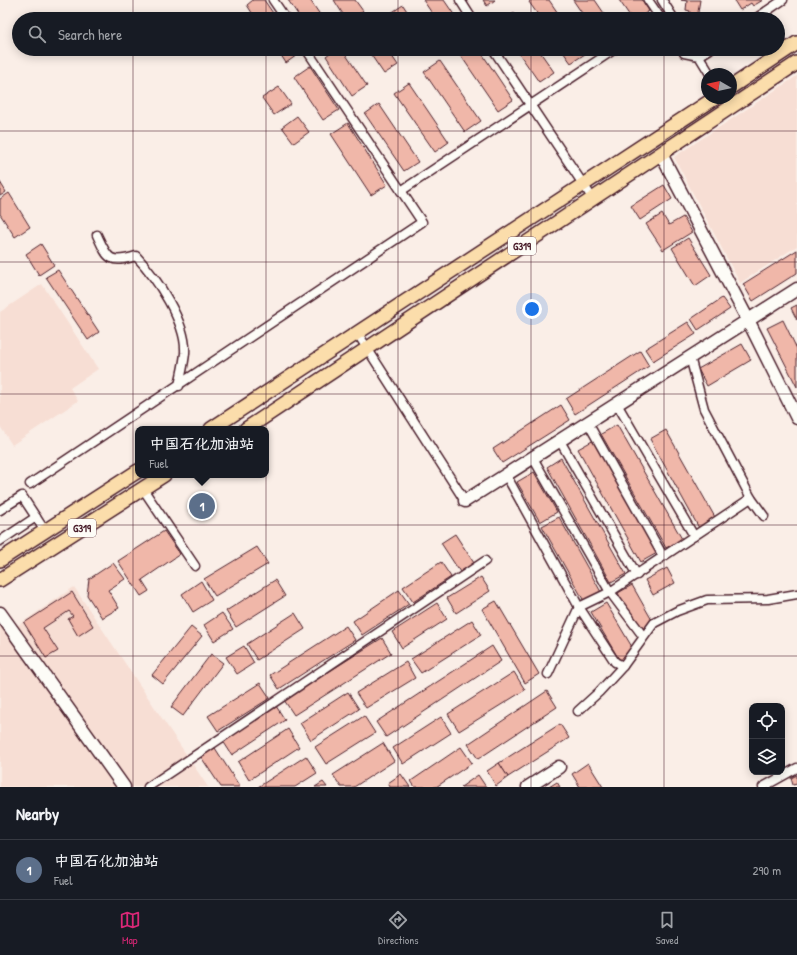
<!DOCTYPE html>
<html lang="en">
<head>
<meta charset="utf-8">
<style>
	:root { --surface:#171b24; --page:#20242c; --text:#f1f3f6; --muted:#9ea1a6; --line:#363941; --accent:#db2777 }
	body { margin:0; font-family:"Patrick Hand","LXGW WenKai TC",sans-serif; background:var(--page); color:var(--text) }
	.controls { position:absolute; right:12px; bottom:12px; display:grid; overflow:hidden; border-radius:8px; box-shadow:0 2px 10px #0003 }
	.controls button { width:36px; height:36px; display:grid; place-items:center; padding:0; border:0; border-bottom:1px solid var(--line); background:var(--surface); color:var(--text); font:20px sans-serif }
	.compass { position:absolute; left:701px; top:68px; width:36px; height:36px; border-radius:50%; background:var(--surface); box-shadow:0 2px 10px #0003; rotate:279deg }
	.you { position:absolute; left:532px; top:309px; width:14px; height:14px; margin:-10px; border:3px solid #fff; border-radius:50%; background:#1a73e8; box-shadow:0 0 0 6px #1a73e833 }
	.badge { display:grid; place-items:center; width:26px; height:26px; border-radius:50%; background:var(--accent); color:#fff; font-size:13px; font-weight:700 }
	.pin { position:absolute; translate:-50% -50%; border:2px solid #fff; box-shadow:0 1px 4px #0006 }
	.popup { position:absolute; left:135px; top:426px; width:134px; height:52px; box-sizing:border-box; display:grid; place-content:center; border-radius:8px; background:var(--surface); filter:drop-shadow(0 1px 3px #0005); font-size:13px; white-space:nowrap; color:var(--muted) }
	.popup b { font-size:15px; color:var(--text) }
	.popup::after { content:''; position:absolute; left:50%; top:100%; margin-left:-8px; border:8px solid transparent; border-top-color:var(--surface) }
	.list { margin:0; padding:0; list-style:none }
	h2 { display:flex; justify-content:space-between; align-items:center; height:52px; margin:0; padding:0 16px; font-size:17px }
	h2 small { font-size:13px; font-weight:400; color:var(--muted) }
	.list li { display:grid; grid-template-columns:26px 1fr auto; gap:12px; align-items:center; box-sizing:border-box; height:60px; padding:0 16px; border-top:1px solid var(--line) }
	.list b { display:block; font-size:15px; white-space:nowrap }
	.list p { margin:0; font-size:13px; white-space:nowrap; color:var(--muted) }
	.list em { font-size:13px; font-style:normal; color:var(--muted) }
	.icon { flex:none; width:22px; height:22px; fill:none; stroke:currentColor; stroke-width:2; stroke-linecap:round; stroke-linejoin:round }
	.map { position:relative; flex:none; width:797px; height:787px; overflow:hidden }
	.search { position:absolute; background:var(--surface); box-shadow:0 2px 10px #0003; left:12px; right:12px; top:12px; height:44px; display:flex; align-items:center; gap:10px; box-sizing:border-box; padding:0 14px; border-radius:22px; color:var(--muted); font-size:15px }
	.sheet { height:112px; background:var(--surface) }
	nav { display:flex; justify-content:space-around; align-items:center; box-sizing:border-box; height:56px; border-top:1px solid var(--line); background:var(--surface); font-size:11px; color:var(--muted) }
	nav a { display:grid; justify-items:center; gap:2px }
	nav .on { color:var(--accent) }
	.map>svg:first-child { display:block }
	.built { fill:#f7ded4 }
	.building { fill:#f0b7a9; stroke:#4a1f2b }
	.lines { fill:none; stroke-linecap:round; stroke-linejoin:round }
	.street-casing { stroke:#4a1f2b; stroke-width:11 }
	.secondary-casing { stroke:#4a1f2b; stroke-width:15 }
	.primary-casing { stroke:#4a1f2b; stroke-width:16 }
	.street { stroke:#fdfcf7; stroke-width:8 }
	.secondary { stroke:#fdfcf7; stroke-width:12 }
	.primary { stroke:#fbddab; stroke-width:13 }
	.grid { fill:none; stroke:#4a1f2b; stroke-width:1; stroke-opacity:0.55 }
	.labels { text-anchor:middle; dominant-baseline:central; stroke-width:3; stroke-linejoin:round; paint-order:stroke }
	.shield { fill:#fdfcf7; stroke:#806168; stroke-width:1 }
	.shield-label { font-size:11px; font-weight:bold; fill:#4a1f2b }
</style>
</head>
<body>
<div class="map">
<svg width="797" height="787" viewBox="0 0 797 787">
	<rect width="100%" height="100%" fill="#faeee7"/>
	<filter id="ink" filterUnits="userSpaceOnUse"><feTurbulence type="fractalNoise" baseFrequency=".025" numOctaves="2"/><feDisplacementMap in="SourceGraphic" scale="8" xChannelSelector="R" yChannelSelector="G"/><feConvolveMatrix kernelMatrix="1 2 1 2 8 2 1 2 1" color-interpolation-filters="sRGB"/></filter>
	<g filter="url(#ink)">
		<g class="built">
			<polygon points="797,76 797,246 740,283 674,157"/>
			<polygon points="42,284 98,369 70,388 78,401 12,445 0,426 0,312"/>
			<polygon points="74,587 208,787 0,787 0,625 17,626"/>
		</g>
		<g class="building">
			<polygon points="253,0 264,0 277,19 256,19 247,5"/>
			<polygon points="288,0 310,0 323,19 301,19"/>
			<polygon points="334,0 355,0 363,11 351,19 346,19"/>
			<polygon points="423,0 444,0 457,19 436,19"/>
			<polygon points="483,0 495,0 487,6"/>
			<polygon points="531,0 549,0 562,19 541,19 529,2"/>
			<polygon points="573,0 595,0 608,19 586,19"/>
			<polygon points="619,0 642,0 649,11 637,19 632,19"/>
			<polygon points="681,0 700,0 698,12 703,19 688,19 690,11 686,10 687,1"/>
			<polygon points="736,0 763,0 753,6 751,3 740,10 735,2"/>
			<polygon points="403,5 412,19 391,19 388,15"/>
			<polygon points="514,13 518,19 506,19"/>
			<polygon points="277,49 297,49 300,53 286,63"/>
			<polygon points="335,49 342,49 367,86 352,96 326,56"/>
			<polygon points="367,49 387,49 398,65 384,74"/>
			<polygon points="411,49 422,49 415,54"/>
			<polygon points="479,49 513,100 498,110 457,50"/>
			<polygon points="516,49 538,49 554,72 539,82"/>
			<polygon points="561,49 582,49 585,54 571,63"/>
			<polygon points="440,61 481,121 465,132 424,72"/>
			<polygon points="310,66 339,110 323,120 294,77"/>
			<polygon points="409,83 449,142 435,152 394,93"/>
			<polygon points="279,87 291,104 274,115 262,98"/>
			<polygon points="379,104 418,162 404,171 365,114"/>
			<polygon points="297,116 309,132 294,143 282,127"/>
			<polygon points="348,123 387,185 371,195 331,134"/>
			<polygon points="0,182 6,192 0,196"/>
			<polygon points="664,185 672,199 640,220 631,206"/>
			<polygon points="9,193 30,227 15,237 0,214 0,199"/>
			<polygon points="662,214 669,225 683,217 692,232 663,250 646,224"/>
			<polygon points="688,238 711,275 695,286 672,248"/>
			<polygon points="41,244 54,265 39,275 26,254"/>
			<polygon points="797,250 797,273 753,301 743,284"/>
			<polygon points="58,270 99,332 88,340 46,277"/>
			<polygon points="722,298 730,309 698,330 691,319"/>
			<polygon points="797,305 797,320 791,308"/>
			<polygon points="783,320 797,349 797,387 767,328"/>
			<polygon points="688,322 696,334 653,361 645,349"/>
			<polygon points="742,344 751,360 707,386 698,369"/>
			<polygon points="640,351 649,366 575,414 566,399"/>
			<polygon points="561,405 570,420 502,463 493,449"/>
			<polygon points="617,425 682,539 666,548 601,434"/>
			<polygon points="666,430 716,519 699,528 650,439"/>
			<polygon points="594,440 657,553 641,562 578,449"/>
			<polygon points="561,458 626,574 611,582 547,467"/>
			<polygon points="534,472 557,512 540,522 517,482"/>
			<polygon points="559,517 601,592 584,601 542,526"/>
			<polygon points="164,531 180,554 142,580 149,591 141,596 118,561"/>
			<polygon points="455,534 474,563 460,572 441,543"/>
			<polygon points="257,547 268,564 215,596 204,579"/>
			<polygon points="441,562 451,577 413,602 403,587"/>
			<polygon points="113,563 125,579 108,590 119,608 102,618 87,595 89,579"/>
			<polygon points="667,568 675,583 653,595 645,580"/>
			<polygon points="481,577 490,591 456,613 447,598"/>
			<polygon points="275,580 285,596 236,627 226,611"/>
			<polygon points="201,581 212,600 193,612 182,594"/>
			<polygon points="632,585 653,622 639,631 618,593"/>
			<polygon points="399,590 409,604 362,635 353,621"/>
			<polygon points="72,592 93,626 78,636 68,619 73,616 69,611 43,628 58,651 46,658 24,623"/>
			<polygon points="496,601 539,674 525,683 482,609"/>
			<polygon points="437,603 447,619 402,648 392,632"/>
			<polygon points="606,603 635,652 620,661 591,612"/>
			<polygon points="222,613 233,629 214,641 204,625"/>
			<polygon points="295,613 305,629 257,660 247,644"/>
			<polygon points="472,620 481,635 421,673 411,659"/>
			<polygon points="346,626 355,640 279,689 270,675"/>
			<polygon points="191,627 202,636 163,684 152,675"/>
			<polygon points="382,638 391,653 294,715 284,700"/>
			<polygon points="244,646 254,663 237,674 226,657"/>
			<polygon points="492,646 501,661 386,737 376,722"/>
			<polygon points="211,654 223,663 183,716 171,707"/>
			<polygon points="406,662 415,678 366,708 356,693"/>
			<polygon points="514,672 525,690 459,731 448,714"/>
			<polygon points="260,683 270,698 218,731 208,716"/>
			<polygon points="547,691 557,707 478,759 468,744"/>
			<polygon points="348,692 359,709 311,740 300,723"/>
			<polygon points="276,706 285,720 232,755 223,741"/>
			<polygon points="364,716 375,733 326,764 315,747"/>
			<polygon points="441,717 451,733 403,764 393,748"/>
			<polygon points="560,724 569,738 508,777 499,763"/>
			<polygon points="288,729 299,747 249,780 238,762"/>
			<polygon points="383,743 394,761 354,787 341,787 333,775"/>
			<polygon points="461,747 472,763 436,787 415,787 411,781"/>
			<polygon points="215,748 240,787 221,787 201,757"/>
			<polygon points="306,756 317,773 295,787 258,787"/>
			<polygon points="499,763 508,777 496,786 487,771"/>
			<polygon points="588,763 603,787 580,787 572,774"/>
			<polygon points="401,774 410,787 390,787 388,783"/>
			<polygon points="478,775 486,787 461,787"/>
			<polygon points="797,775 797,784 793,785 791,778"/>
			<polygon points="323,782 327,787 315,787"/>
			<polygon points="557,782 560,787 549,787"/>
		</g>
		<g class="lines">
			<defs>
				<g id="street">
					<polyline points="273,0 286,19"/>
					<polyline points="460,0 472,19"/>
					<polyline points="648,0 661,19"/>
					<polyline points="662,0 674,19"/>
					<polyline points="755,19 783,0"/>
					<polyline points="493,49 593,199"/>
					<polyline points="682,49 684,53 699,56 710,74"/>
					<polyline points="694,49 699,56 710,49"/>
					<polyline points="726,98 732,107"/>
					<polyline points="401,191 615,49"/>
					<path d="M97,235c11,24 12,29 39,21 20,21 51,67 49,97 -1,11 -4,22 -6,33"/>
					<polyline points="358,334 465,501"/>
					<polyline points="690,357 704,409 751,498 764,516"/>
					<polyline points="617,404 694,536"/>
					<polyline points="588,423 663,556"/>
					<polyline points="560,441 637,575"/>
					<polyline points="533,458 610,592 643,636"/>
					<polyline points="506,475 579,607 615,662 623,666"/>
					<polyline points="30,484 422,222 306,49"/>
					<polyline points="143,489 195,566"/>
					<polyline points="0,510 22,496 45,531"/>
					<polyline points="0,541 36,517"/>
					<polyline points="548,674 579,607 610,592 751,498"/>
					<polyline points="578,711 599,692 623,666 654,623 677,611 707,600 768,599 797,594"/>
					<polyline points="148,787 485,561"/>
					<polyline points="763,787 797,768"/>
				</g>
				<g id="secondary">
					<polyline points="661,154 748,320 797,418"/>
					<polyline points="465,501 797,289"/>
					<polyline points="0,613 124,787"/>
					<polyline points="528,787 559,767"/>
				</g>
				<g id="primary">
					<polyline points="731,87 797,43"/>
					<polyline points="211,429 715,98"/>
					<polyline points="246,429 797,63"/>
					<polyline points="0,560 138,471"/>
					<polyline points="0,580 164,475"/>
				</g>
			</defs>
			<use href="#street" class="street-casing"/>
			<use href="#secondary" class="secondary-casing"/>
			<use href="#primary" class="primary-casing"/>
			<use href="#street" class="street"/>
			<use href="#secondary" class="secondary"/>
			<use href="#primary" class="primary"/>
		</g>
	</g>
	<path class="grid" d="M133,0v19M266,0v19M398,0v19M531,0v19M664,0v19M133,49v738M266,49v738M398,49v738M531,49v738M664,49v738M0,131h797M0,262h797M0,394h797M0,525h797M0,656h797"/>
	<g class="labels">
		<g class="shield">
			<rect x="508" y="237" width="28" height="18" rx="3"/>
			<rect x="68" y="519" width="28" height="18" rx="3"/>
		</g>
		<g class="shield-label">
			<text x="522" y="246">G319</text>
			<text x="82" y="528">G319</text>
		</g>
	</g>
</svg>
<div class="controls">
<button><svg class="icon" aria-label="locate" viewBox="0 0 24 24"><circle cx="12" cy="12" r="6"/><path d="M12 2v4M12 18v4M2 12h4M18 12h4"/></svg></button>
<button><svg class="icon" aria-label="layers" viewBox="0 0 24 24"><path d="M12 4l9 5-9 5-9-5zM3 14l9 5 9-5"/></svg></button>
</div>
<svg class="compass" viewBox="-18 -18 36 36"><path d="M0-13l5 13h-10z" fill="#e53935"/><path d="M0 13l5-13h-10z" fill="#9ea1a6"/></svg>
<div class="you"></div>
<div class="pin badge" style="left:202px;top:506px;background:#5c6f8a">1</div>
<div class="popup"><b>中国石化加油站</b>Fuel</div>
<div class="search"><svg class="icon" aria-label="search" viewBox="0 0 24 24"><circle cx="10" cy="10" r="6"/><path d="M15 15l6 6"/></svg>Search here</div>
</div>
<section class="sheet">
<h2>Nearby<small></small></h2>
<ul class="list">
<li><span class="badge" style="background:#5c6f8a">1</span><div><b>中国石化加油站</b><p>Fuel</p></div><em>290 m</em></li>
</ul>
</section>
<nav>
<a class="on"><svg class="icon" aria-label="map" viewBox="0 0 24 24"><path d="M3 6l6-2 6 2 6-2v14l-6 2-6-2-6 2zM9 4v14M15 6v14"/></svg>Map</a>
<a><svg class="icon" aria-label="directions" viewBox="0 0 24 24"><path d="M12 3l9 9-9 9-9-9zM9 14v-3h6M13 9l2 2-2 2"/></svg>Directions</a>
<a><svg class="icon" aria-label="saved" viewBox="0 0 24 24"><path d="M7 4h10v16l-5-4-5 4z"/></svg>Saved</a>
</nav>
</body>
</html>
